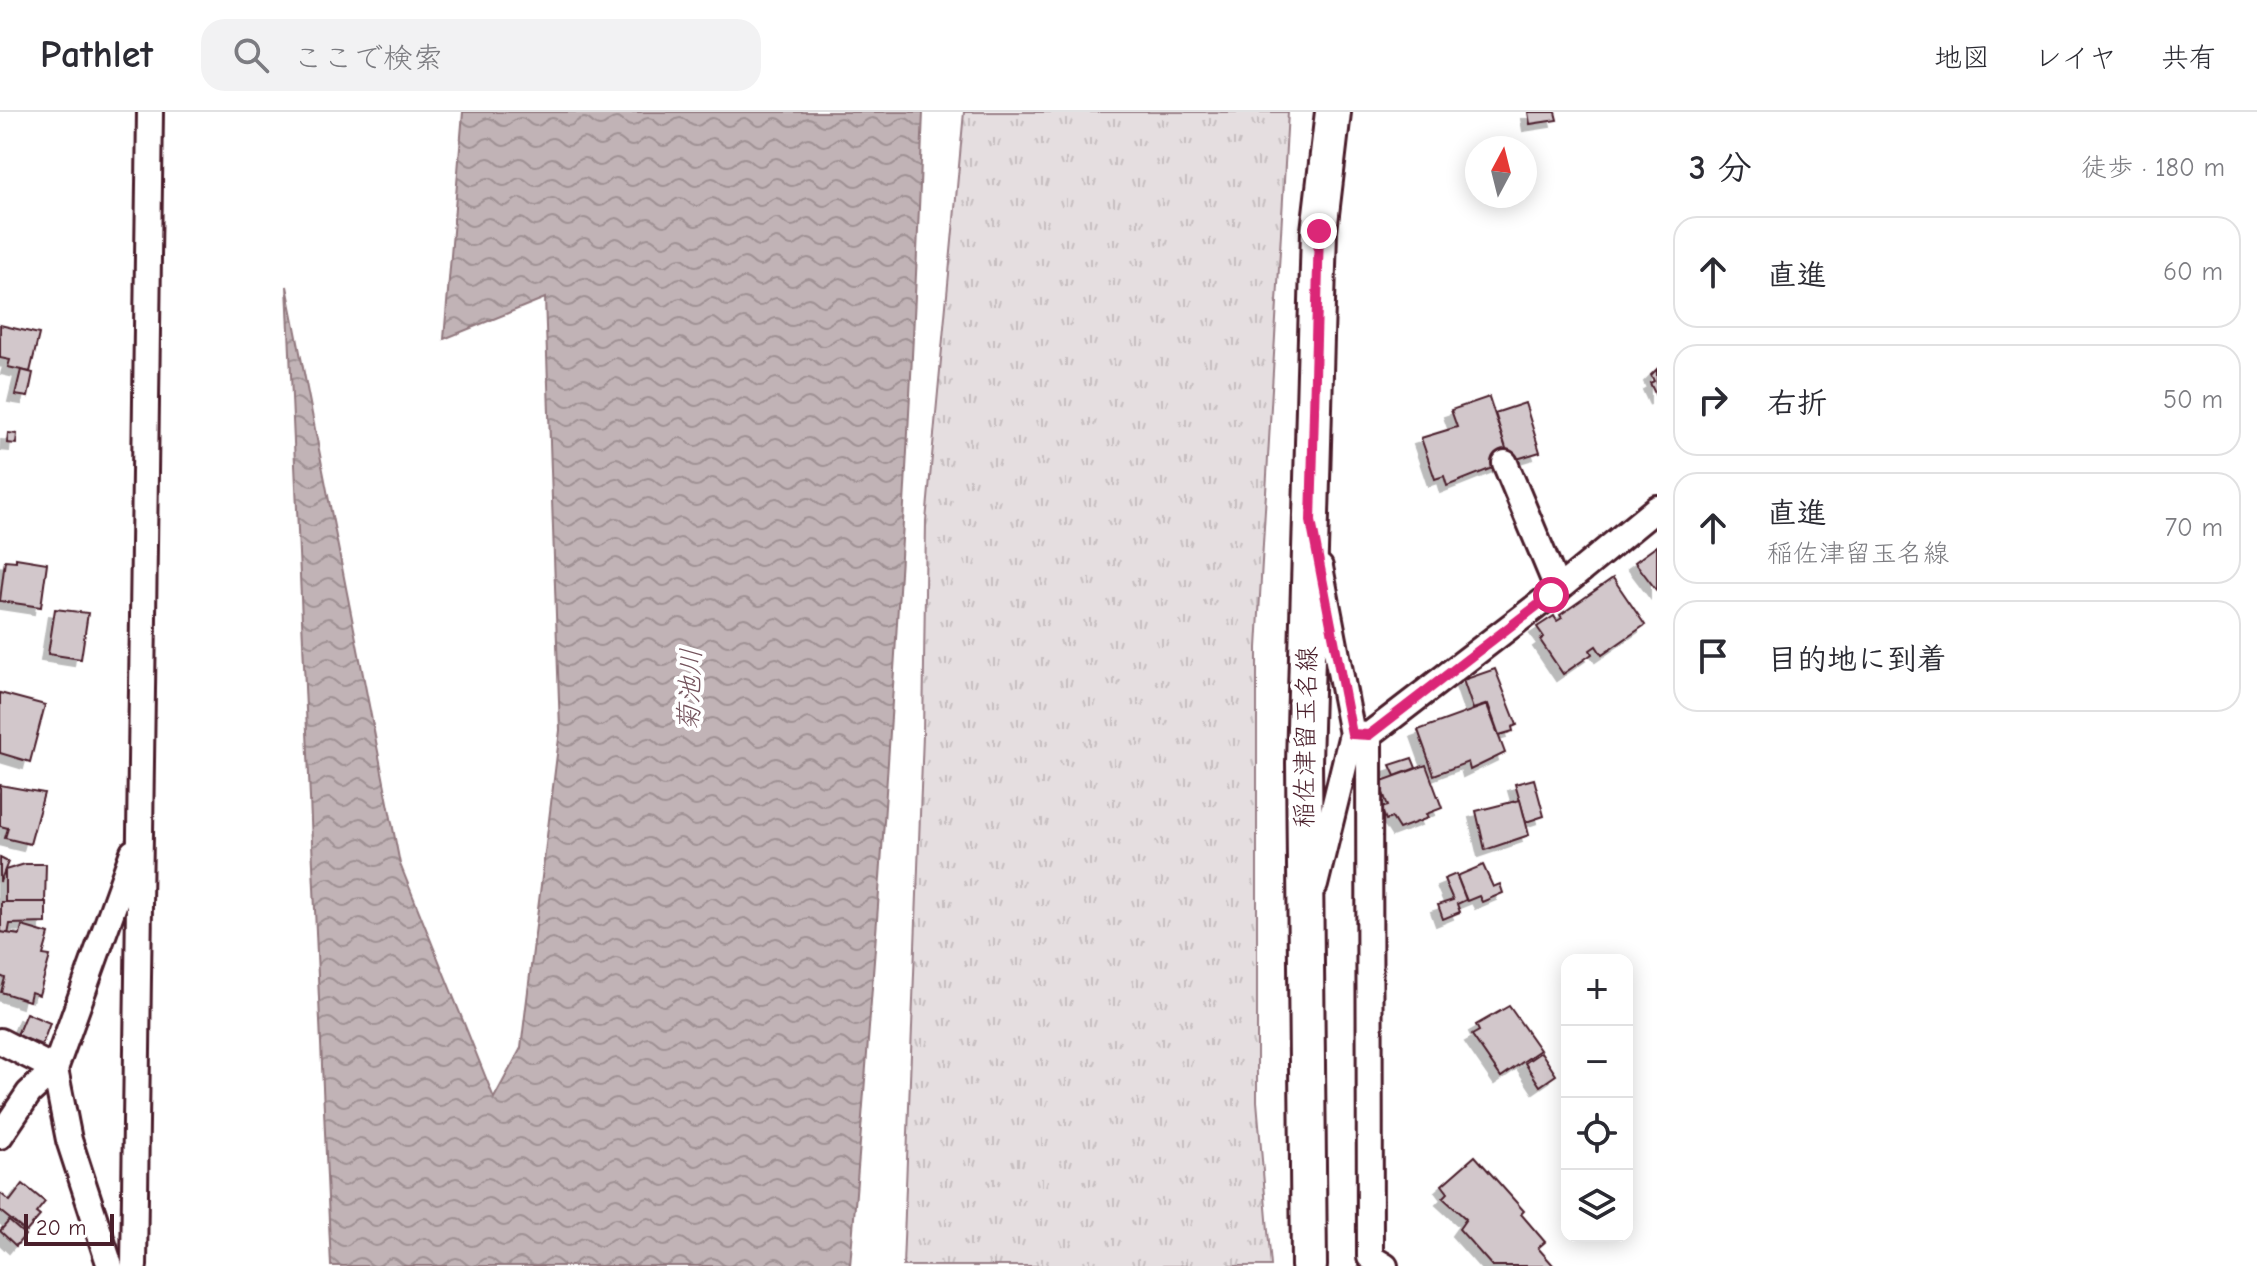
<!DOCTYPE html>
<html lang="ja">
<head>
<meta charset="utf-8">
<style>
	:root { --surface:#fff; --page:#f2f2f3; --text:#2b2b33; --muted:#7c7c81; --line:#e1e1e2 }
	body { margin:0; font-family:"Comic Neue","Klee One",sans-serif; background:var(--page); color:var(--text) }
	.controls { position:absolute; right:24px; bottom:24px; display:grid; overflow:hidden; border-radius:16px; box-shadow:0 4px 20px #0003 }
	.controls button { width:72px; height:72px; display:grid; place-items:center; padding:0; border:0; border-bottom:2px solid var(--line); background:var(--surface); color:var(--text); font:40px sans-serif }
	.compass { position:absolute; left:1465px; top:24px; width:72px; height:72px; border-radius:50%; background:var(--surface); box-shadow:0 4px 20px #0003; rotate:7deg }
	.scale { position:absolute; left:24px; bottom:20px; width:90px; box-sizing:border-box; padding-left:8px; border:4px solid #4a1f2b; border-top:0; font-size:22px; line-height:28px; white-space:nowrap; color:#4a1f2b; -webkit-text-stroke:6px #fff; paint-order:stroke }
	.stop { position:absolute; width:24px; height:24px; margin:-18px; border:6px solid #db2777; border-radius:50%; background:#fff }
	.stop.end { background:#db2777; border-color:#fff; box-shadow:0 2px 8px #0008 }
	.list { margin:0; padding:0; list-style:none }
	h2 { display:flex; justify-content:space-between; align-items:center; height:104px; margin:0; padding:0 32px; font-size:34px }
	h2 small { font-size:26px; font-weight:400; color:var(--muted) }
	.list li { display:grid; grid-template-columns:52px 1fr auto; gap:24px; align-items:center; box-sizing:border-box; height:112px; margin:0 16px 16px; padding:0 16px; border:2px solid var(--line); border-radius:24px }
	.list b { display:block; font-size:30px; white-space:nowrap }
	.list p { margin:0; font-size:26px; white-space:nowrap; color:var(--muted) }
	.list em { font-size:26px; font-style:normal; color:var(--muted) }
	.icon { flex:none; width:44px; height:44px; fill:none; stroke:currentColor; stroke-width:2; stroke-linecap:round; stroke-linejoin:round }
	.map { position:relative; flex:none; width:1657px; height:1154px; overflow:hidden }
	header { display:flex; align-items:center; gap:48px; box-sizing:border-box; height:112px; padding:0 40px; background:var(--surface); border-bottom:2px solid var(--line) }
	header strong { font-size:38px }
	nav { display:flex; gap:44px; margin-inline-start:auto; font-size:28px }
	.search { width:560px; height:72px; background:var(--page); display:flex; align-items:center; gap:20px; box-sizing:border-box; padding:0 28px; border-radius:24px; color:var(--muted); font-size:30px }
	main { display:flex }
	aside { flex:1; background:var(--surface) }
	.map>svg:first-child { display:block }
	.park { fill:url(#park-tufts); stroke:#987e86; stroke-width:2 }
	.water { fill:url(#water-waves); stroke:#91787e; stroke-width:2 }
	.building { fill:#d2c7cb; stroke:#4a1f2b; stroke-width:2; filter:url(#shadow) }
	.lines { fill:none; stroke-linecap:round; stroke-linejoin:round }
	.minor-casing { stroke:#4a1f2b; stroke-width:30 }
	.secondary-casing { stroke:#4a1f2b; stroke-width:40 }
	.minor { stroke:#fff; stroke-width:24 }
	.secondary { stroke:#fff; stroke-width:34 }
	.route { stroke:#db2777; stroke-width:10 }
	.labels { text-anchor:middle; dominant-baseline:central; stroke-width:8; stroke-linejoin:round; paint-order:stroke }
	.street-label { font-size:26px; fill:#4a1f2b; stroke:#fff }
	.water-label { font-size:28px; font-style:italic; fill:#74535c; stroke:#fff }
</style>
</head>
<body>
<header>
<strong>Pathlet</strong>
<div class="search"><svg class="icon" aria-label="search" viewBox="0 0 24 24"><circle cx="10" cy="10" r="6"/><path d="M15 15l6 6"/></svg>ここで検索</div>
<nav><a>地図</a><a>レイヤ</a><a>共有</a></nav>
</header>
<main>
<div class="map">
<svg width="1657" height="1154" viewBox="0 0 1657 1154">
	<defs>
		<pattern id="park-tufts" width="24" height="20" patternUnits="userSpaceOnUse" patternTransform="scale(2)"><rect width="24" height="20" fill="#e5dee0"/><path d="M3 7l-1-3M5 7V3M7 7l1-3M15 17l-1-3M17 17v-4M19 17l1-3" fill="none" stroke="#c6bec0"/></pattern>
		<pattern id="water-waves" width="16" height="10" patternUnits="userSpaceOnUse" patternTransform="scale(2)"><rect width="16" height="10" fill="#c1b3b6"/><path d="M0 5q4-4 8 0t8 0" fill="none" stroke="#9f9194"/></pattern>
		<filter id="shadow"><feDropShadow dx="-7" dy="7" stdDeviation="0" flood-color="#0004"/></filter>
	</defs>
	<rect width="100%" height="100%" fill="#fff"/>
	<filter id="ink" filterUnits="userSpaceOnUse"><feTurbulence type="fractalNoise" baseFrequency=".0125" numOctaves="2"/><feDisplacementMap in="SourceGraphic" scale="16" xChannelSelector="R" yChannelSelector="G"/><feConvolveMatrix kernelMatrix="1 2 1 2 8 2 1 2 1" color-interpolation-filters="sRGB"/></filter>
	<g filter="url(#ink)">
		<polygon class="park" points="964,0 1288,0 1257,536 1257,989 1271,1154 903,1154 923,623 926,409"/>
		<path class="water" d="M463,0h460c-15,385 -41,770 -73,1154h-519l-44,-980 113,578 94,234 27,-50 39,-318 -15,-432 -101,41z"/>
		<g class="building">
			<polygon points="1528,0 1555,0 1557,8 1530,12"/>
			<polygon points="0,213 39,222 30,260 8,255 10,248 0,246"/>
			<polygon points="1657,257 1657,286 1650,271 1654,269 1651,263"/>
			<polygon points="21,258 33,261 28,285 15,283"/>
			<polygon points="1489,285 1510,349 1447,374 1444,364 1435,367 1421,326 1457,315 1451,298"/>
			<polygon points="1525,291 1540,340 1510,349 1495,301"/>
			<polygon points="8,321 17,322 16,332 7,331"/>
			<polygon points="1657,434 1657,479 1635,450"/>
			<polygon points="16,446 47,451 41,495 0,489 5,448 16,449"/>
			<polygon points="1613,466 1645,513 1602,543 1596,534 1590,538 1592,542 1563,562 1540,528 1544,525 1537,515 1554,504 1557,509 1562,506 1560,503"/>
			<polygon points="55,497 88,501 81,547 48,542"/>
			<polygon points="1495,557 1517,613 1512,615 1513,619 1499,623 1488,592 1473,597 1463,568"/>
			<polygon points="0,581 45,593 30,650 0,641"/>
			<polygon points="1487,593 1505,641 1470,658 1468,650 1434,663 1418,618"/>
			<polygon points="1412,646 1416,656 1395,664 1390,653"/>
			<polygon points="1426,653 1442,696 1426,702 1428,706 1399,717 1392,706 1386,708 1381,696 1388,694 1379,670"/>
			<polygon points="1534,667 1544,704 1526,710 1515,672"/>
			<polygon points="0,673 44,681 30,732 5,726 8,716 0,714"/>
			<polygon points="1520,688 1529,723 1485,738 1476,699"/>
			<polygon points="0,746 8,750 0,770"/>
			<polygon points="25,752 46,752 45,790 5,790 5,758"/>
			<polygon points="1483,753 1493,775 1500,772 1503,781 1482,790 1479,784 1467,789 1457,764"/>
			<polygon points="1456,762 1466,788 1457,792 1460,800 1443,807 1438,793 1453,788 1444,767"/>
			<polygon points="1,790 46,790 46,811 10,812 8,823 1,820"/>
			<polygon points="22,814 49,822 43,843 50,844 39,883 31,880 29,889 1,880 5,866 0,864 0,820 20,823"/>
			<polygon points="1509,894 1540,938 1501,965 1472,923 1479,919 1476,913"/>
			<polygon points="26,901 50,911 42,933 17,923"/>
			<polygon points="1541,940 1556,963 1540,974 1525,951"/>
			<polygon points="1475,1044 1524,1099 1521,1102 1545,1130 1538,1136 1554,1154 1492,1154 1459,1117 1466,1107 1443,1086 1448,1081 1442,1073"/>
			<polygon points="23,1072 45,1090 36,1101 40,1104 26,1120 0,1099 0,1081 10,1089"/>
			<polygon points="9,1109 25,1123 16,1134 0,1119"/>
		</g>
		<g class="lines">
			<defs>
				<g id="minor">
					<polyline points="1505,351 1558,478"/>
					<polyline points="1320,455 1352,622"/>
					<polyline points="1369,623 1370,1145 1385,1154"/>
					<polyline points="1315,773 1352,622 1369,623 1551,483 1657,396"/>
					<polyline points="0,929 55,957"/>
					<polyline points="55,957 69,1028 110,1154"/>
					<polyline points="0,1024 29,981 55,957 133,740"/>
					<polyline points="134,1154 150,0"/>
				</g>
				<polyline id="secondary" points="1309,1154 1304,651 1319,119 1333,0"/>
			</defs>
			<use href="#minor" class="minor-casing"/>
			<use href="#secondary" class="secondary-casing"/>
			<use href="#minor" class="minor"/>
			<use href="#secondary" class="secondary"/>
		</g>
	</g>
	<g class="lines" filter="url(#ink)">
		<polyline class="route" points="1319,119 1311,409 1352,622 1369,623 1551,483"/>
	</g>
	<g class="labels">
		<g class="street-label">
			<text transform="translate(1306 625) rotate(-89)">稲佐津留玉名線</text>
		</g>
		<g class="water-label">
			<text transform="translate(690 578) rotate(-88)">菊池川</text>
		</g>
	</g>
</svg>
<div class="controls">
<button>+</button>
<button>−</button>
<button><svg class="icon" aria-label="locate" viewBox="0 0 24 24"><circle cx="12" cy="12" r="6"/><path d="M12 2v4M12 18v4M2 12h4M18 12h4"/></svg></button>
<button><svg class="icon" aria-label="layers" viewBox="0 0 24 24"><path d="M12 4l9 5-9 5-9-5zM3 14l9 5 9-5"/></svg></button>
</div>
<svg class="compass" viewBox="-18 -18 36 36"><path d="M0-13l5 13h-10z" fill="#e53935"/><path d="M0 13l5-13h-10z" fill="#7c7c81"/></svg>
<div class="scale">20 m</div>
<div class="stop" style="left:1551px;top:483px"></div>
<div class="stop end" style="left:1319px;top:119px"></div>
</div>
<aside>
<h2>3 分<small>徒歩 · 180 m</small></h2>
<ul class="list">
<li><svg class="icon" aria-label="ahead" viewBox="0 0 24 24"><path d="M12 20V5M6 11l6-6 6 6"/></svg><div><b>直進</b></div><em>60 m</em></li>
<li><svg class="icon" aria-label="right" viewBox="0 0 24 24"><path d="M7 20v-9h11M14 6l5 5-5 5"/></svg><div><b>右折</b></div><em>50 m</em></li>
<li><svg class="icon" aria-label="ahead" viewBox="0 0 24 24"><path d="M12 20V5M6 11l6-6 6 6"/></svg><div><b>直進</b><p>稲佐津留玉名線</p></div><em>70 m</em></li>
<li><svg class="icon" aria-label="arrive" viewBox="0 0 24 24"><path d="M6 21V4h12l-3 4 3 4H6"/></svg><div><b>目的地に到着</b></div></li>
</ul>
</aside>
</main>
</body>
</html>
